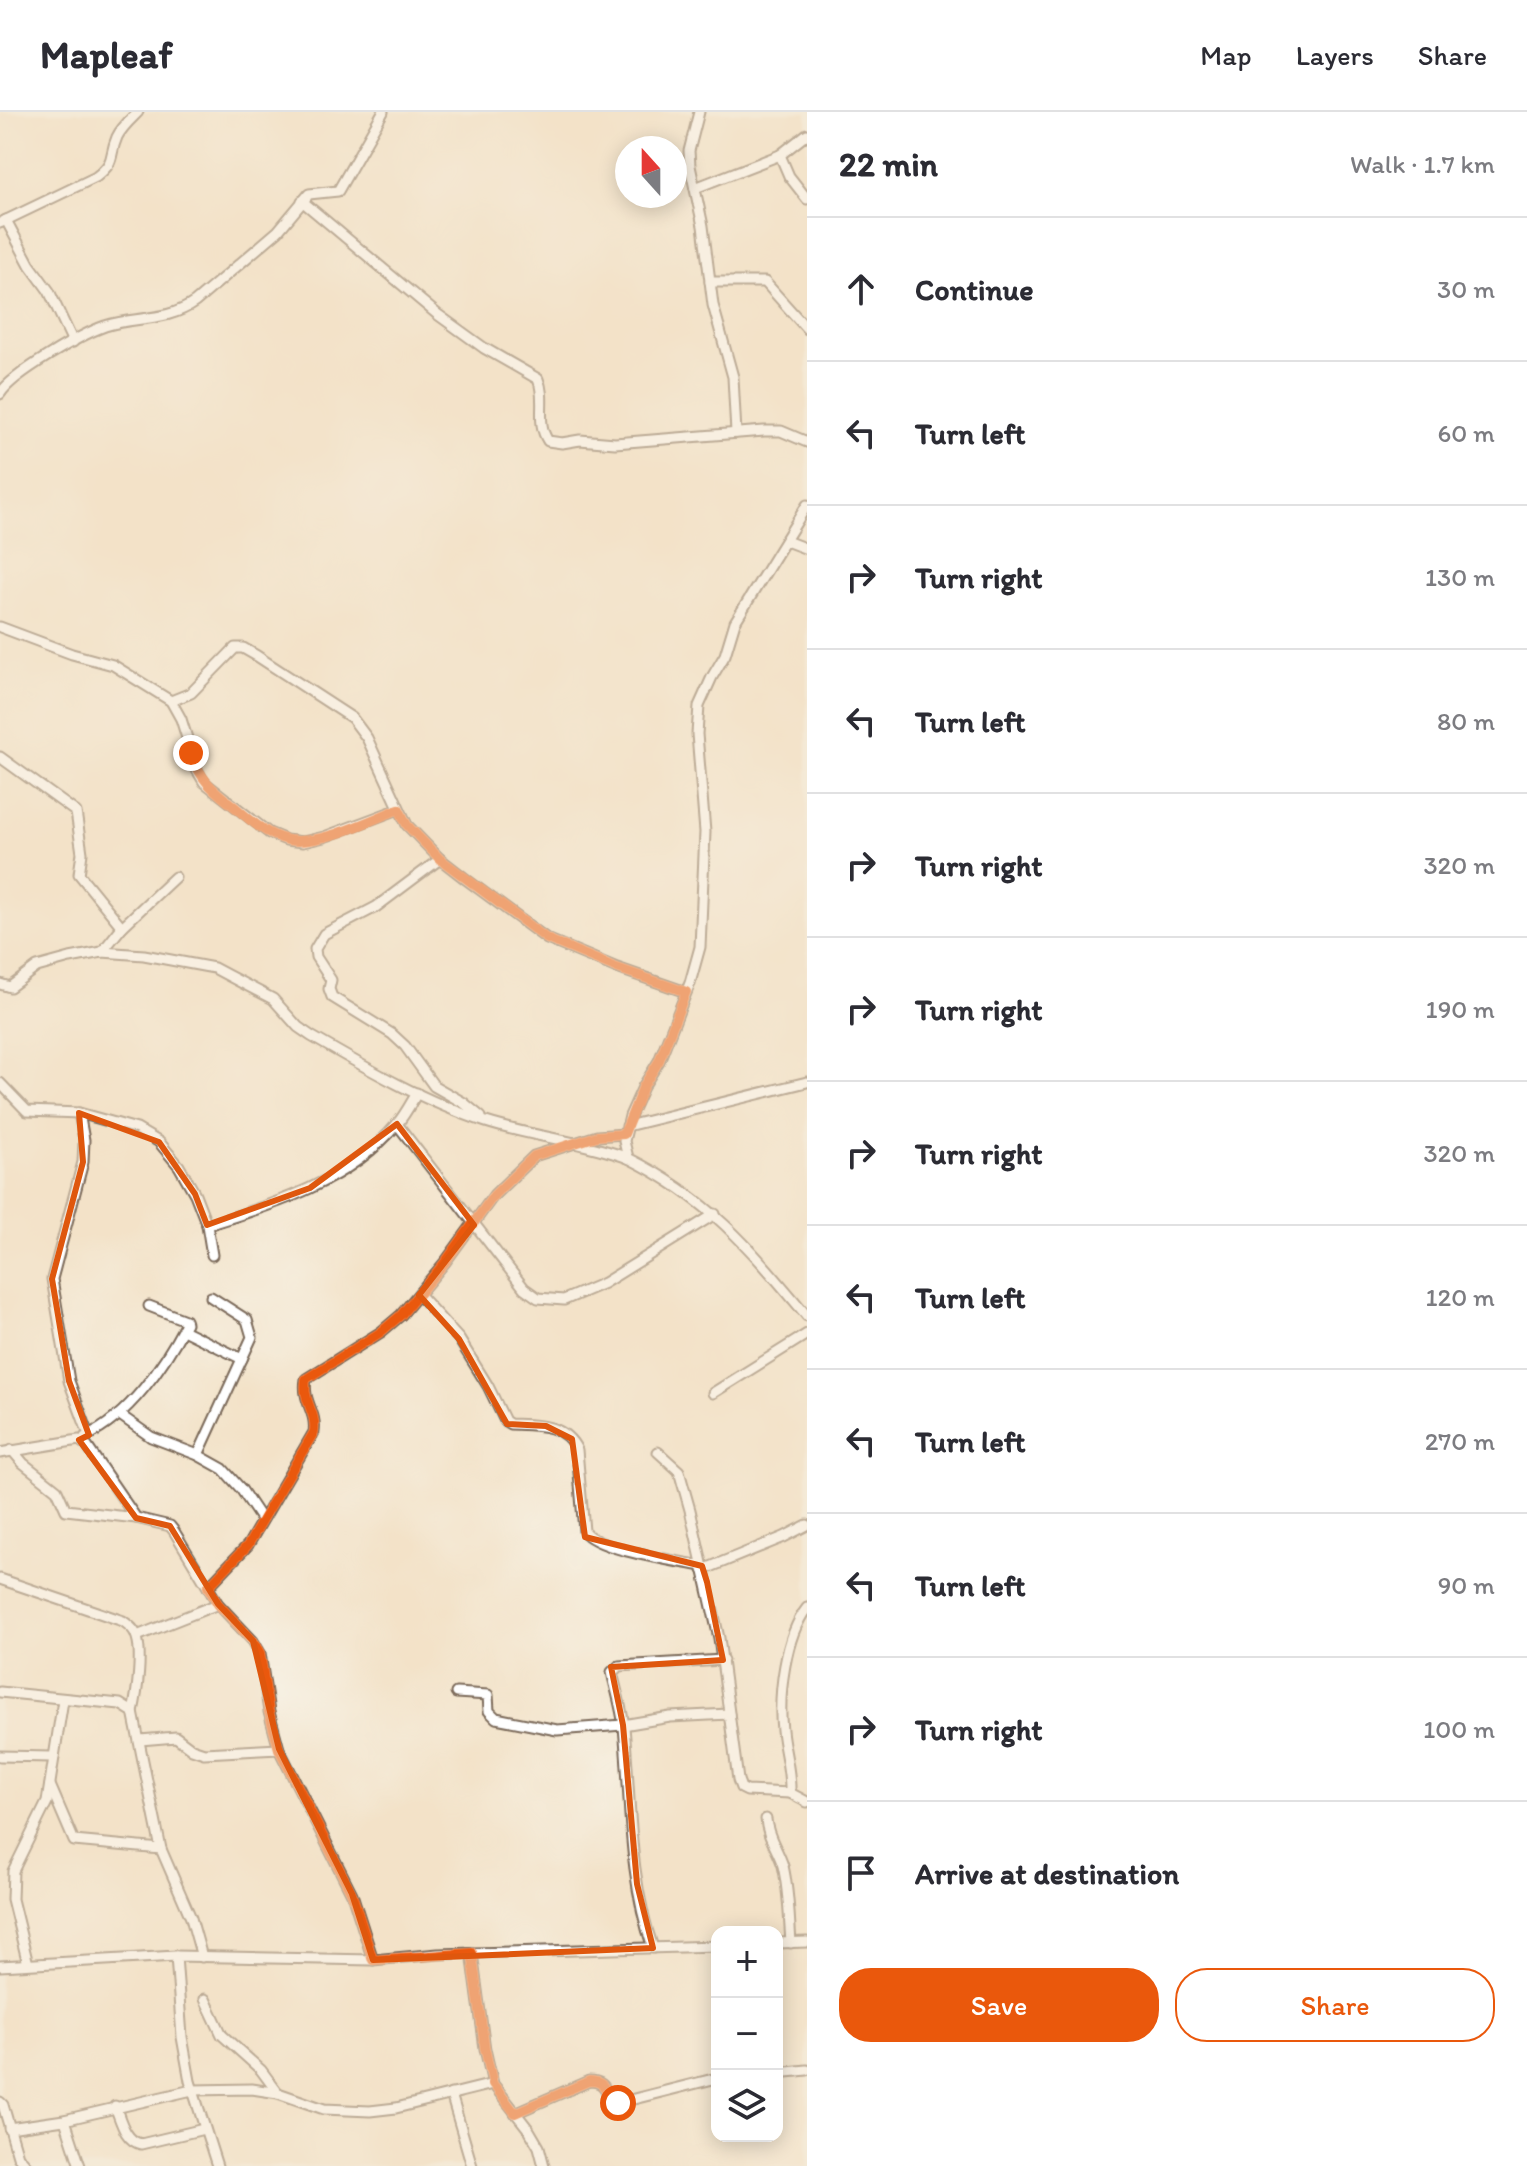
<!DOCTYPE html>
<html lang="en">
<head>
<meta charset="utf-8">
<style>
	:root { --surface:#fff; --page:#f7f7f7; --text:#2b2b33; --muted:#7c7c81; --line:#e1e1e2; --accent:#ea580c }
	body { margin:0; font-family:Itim,sans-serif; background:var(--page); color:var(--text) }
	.controls { position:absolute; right:24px; bottom:24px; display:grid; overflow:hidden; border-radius:16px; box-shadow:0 4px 20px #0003 }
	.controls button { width:72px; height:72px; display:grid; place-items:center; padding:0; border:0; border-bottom:2px solid var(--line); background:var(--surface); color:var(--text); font:40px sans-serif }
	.compass { position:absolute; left:615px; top:24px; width:72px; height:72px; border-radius:50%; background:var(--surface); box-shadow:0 4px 20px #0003; rotate:339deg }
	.stop { position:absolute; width:24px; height:24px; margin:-18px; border:6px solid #ea580c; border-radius:50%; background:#fff }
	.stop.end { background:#ea580c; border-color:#fff; box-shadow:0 2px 8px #0008 }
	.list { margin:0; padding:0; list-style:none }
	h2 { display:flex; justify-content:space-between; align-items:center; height:104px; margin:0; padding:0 32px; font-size:34px }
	h2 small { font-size:26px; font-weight:400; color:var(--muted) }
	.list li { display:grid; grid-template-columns:52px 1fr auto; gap:24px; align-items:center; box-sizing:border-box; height:144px; padding:0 32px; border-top:2px solid var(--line) }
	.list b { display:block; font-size:30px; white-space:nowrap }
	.list em { font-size:26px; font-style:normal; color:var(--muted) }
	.actions { display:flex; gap:16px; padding:24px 32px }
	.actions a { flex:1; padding:18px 0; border:2px solid var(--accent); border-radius:32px; text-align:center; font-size:28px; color:var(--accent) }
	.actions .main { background:var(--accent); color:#fff }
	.icon { flex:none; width:44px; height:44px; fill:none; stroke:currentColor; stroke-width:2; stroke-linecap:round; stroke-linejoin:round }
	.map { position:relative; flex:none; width:807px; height:2054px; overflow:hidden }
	header { display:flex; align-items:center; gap:48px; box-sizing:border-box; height:112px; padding:0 40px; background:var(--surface); border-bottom:2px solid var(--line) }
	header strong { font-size:38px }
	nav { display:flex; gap:44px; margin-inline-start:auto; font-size:28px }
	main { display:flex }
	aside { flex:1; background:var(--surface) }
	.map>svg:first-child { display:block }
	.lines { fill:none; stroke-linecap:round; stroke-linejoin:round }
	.minor-casing { stroke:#7b6a5a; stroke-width:13 }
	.minor { stroke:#fff; stroke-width:9 }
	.route { stroke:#ea580c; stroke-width:10 }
	.marked { fill:none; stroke:#df570d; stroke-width:6; stroke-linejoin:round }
</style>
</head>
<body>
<header>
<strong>Mapleaf</strong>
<nav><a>Map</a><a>Layers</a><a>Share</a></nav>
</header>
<main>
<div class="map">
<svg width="807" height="2054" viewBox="0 0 807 2054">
	<rect width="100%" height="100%" fill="#f7f3e8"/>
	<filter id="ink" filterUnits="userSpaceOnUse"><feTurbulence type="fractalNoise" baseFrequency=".0125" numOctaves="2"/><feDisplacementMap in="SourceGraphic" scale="16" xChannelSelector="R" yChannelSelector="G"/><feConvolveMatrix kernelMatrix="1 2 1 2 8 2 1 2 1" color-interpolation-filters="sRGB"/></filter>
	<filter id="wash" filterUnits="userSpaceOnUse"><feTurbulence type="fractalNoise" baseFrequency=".006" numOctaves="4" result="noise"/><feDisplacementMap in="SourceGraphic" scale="32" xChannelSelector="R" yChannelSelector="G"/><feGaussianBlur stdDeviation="1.8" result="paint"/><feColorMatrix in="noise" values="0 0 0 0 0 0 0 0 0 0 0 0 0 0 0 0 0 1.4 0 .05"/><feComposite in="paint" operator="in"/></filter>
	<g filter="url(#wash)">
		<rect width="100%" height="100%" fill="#f3e2c8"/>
	</g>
	<g filter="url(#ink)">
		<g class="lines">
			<defs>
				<g id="minor">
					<polyline points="699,0 689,39 690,54 703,114 713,193 733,265 736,321"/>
					<polyline points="780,43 789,64 807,87"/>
					<polyline points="695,76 780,43 807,22"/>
					<path d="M302,89l135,113 47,34 54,31c9,21 -3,43 10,62l14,2 18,-3 35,3 149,-12h17l26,11"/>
					<polyline points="6,108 30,153 49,179 73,230"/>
					<path d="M0,111l96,-46c21,-17 12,-19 21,-40 4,-9 14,-18 21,-25"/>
					<polyline points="710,170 765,170 807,217"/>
					<path d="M0,282c12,-20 82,-60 105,-68 31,-10 62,-4 90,-24l83,-71 31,-37 29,-3 45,-79"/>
					<path d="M807,393l-72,117 -10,33 -13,22 -13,29 -2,28 8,98 -5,115 -10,36 -31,78 -16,26 -13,29 -6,25 4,17c81,40 123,91 179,158"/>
					<polyline points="786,429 807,437"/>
					<polyline points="0,515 72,542 113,553 171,589 181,607 197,658 204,670 269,721 286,728 303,730 324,725 399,697"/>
					<polyline points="171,589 191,581 235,536 243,536 257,544 352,606 367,626 407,713 440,747 467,768 547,827 617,856 686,880"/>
					<polyline points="0,645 76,700 82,741 79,762 122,815"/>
					<polyline points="440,747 376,795 324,822 315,837 316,845 331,868 329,877 332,885 392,922 405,934 434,974 464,991 481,1005"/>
					<polyline points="102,840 122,815 175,765"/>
					<path d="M0,872l10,3 27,-20 33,-9 32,-6 42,3 70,13 15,8 44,23 25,28 13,9c55,32 114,66 175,86 47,15 96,19 142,36"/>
					<polyline points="0,971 27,999 79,1001 137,1017 159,1030 179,1054 195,1082 207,1113 212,1143"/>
					<polyline points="79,1001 84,1028 83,1050 52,1167 69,1269 89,1323"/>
					<polyline points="397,1012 524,1176 538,1186 564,1188 604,1171 715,1102"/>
					<polyline points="627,1014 807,970"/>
					<path d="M207,1113c67,-20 143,-44 190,-101 8,-9 14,-21 20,-31"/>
					<path d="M419,1183l40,44 29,47 17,35 5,3c27,1 54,-1 67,26l7,81c12,19 94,30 118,35"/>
					<polyline points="183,1218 242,1247"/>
					<polyline points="713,1281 807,1222"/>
					<polyline points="120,1303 151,1325 198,1343 223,1357 241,1377 261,1407"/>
					<path d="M85,1325c44,-20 79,-72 101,-114l-1,-3 -36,-14"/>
					<polyline points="12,1338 23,1351 57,1378 66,1398 136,1406"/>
					<polyline points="658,1340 679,1359 690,1398 719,1526 738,1668 741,1676 747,1679 790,1681 807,1690"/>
					<polyline points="0,1341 79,1328 86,1333 136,1406 170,1414 174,1419 218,1492 253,1529 260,1541 269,1600 279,1637 352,1782 373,1848"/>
					<polyline points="198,1343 252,1225 247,1208 211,1185"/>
					<polyline points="703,1458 784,1425 807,1413"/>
					<path d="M0,1467l123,42c5,4 11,7 13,14 7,16 1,59 -3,77"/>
					<path d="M208,1475l40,-42 66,-113c3,-21 -12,-29 -8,-53l75,-47 20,-17 45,-54 48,-66 40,-39 63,-20 27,-2"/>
					<polyline points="137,1524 218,1492"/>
					<polyline points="0,1580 120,1592 133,1600 161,1737 191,1806 202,1845"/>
					<polyline points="456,1581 488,1583 489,1599 496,1606 557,1618 623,1613 670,1605 729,1602"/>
					<polyline points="140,1628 176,1625 192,1637 204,1641 279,1637"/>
					<polyline points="0,1644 52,1645"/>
					<polyline points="50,1673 74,1729 161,1737"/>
					<path d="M790,1681c1,-22 -6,-42 -8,-63 -4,-35 3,-94 25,-122"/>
					<path d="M766,1707c1,18 12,30 17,47 6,25 6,51 8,77"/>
					<polyline points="777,1831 807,1830"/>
					<path d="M653,1836c-25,-71 -22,-147 -29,-221 -2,-18 -8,-37 -12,-55l7,-6 104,-6"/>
					<polyline points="472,1841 485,1937 493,1972 529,2018 539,2035 544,2054"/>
					<polyline points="176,1844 182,1925 190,1969 217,2054"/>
					<polyline points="28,1852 12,1787 13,1759 47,1690 63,1588"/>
					<polyline points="0,1854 176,1844 373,1848 438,1842 717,1834"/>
					<polyline points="205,1887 222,1923 261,1958 278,1981"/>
					<polyline points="777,1961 807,1958"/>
					<polyline points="451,1982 472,2054"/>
					<polyline points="0,1990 3,1993 18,2044 27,2054"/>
					<path d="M115,1994c6,15 10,35 26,38l63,-15"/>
					<path d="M515,2001l74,-32c22,0 14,17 29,22l99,-25"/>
					<polyline points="65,2008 80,2054"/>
					<polyline points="9,2016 64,2008 192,1978 252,1977 278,1981 324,1997 370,1999 396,1996 493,1972"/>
				</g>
			</defs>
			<use href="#minor" class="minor-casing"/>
			<use href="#minor" class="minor"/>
		</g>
	</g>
	<g class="lines" filter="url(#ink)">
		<path class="route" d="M191,641c10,28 22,37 45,55 15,13 32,28 52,32 32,6 80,-19 111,-31l8,16 33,34 107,80 70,29 69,24 -27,69 -16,26 -19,47 -27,2 -63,20 -40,39 -48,66 -45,54 -20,17 -75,47c-4,24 11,32 8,53l-66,113 -40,42 10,17 35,37 7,12 9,59 10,37 73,145 21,66 99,-7 13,96 8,35 22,29 74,-32c22,0 14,17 29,22"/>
	</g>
	<path d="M0 0H807V2054H0ZM79,1001l80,29 36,52 12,31 103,-37 87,-64 77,101 -55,70 40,44 48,85 39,2 26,13 13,98 117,29 5,16 16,78 -112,7 12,58 14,159 16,64 -280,12 -21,-66 -73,-145 -26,-108 -35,-37 -48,-78 -34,-8 -57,-78 10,-5 -20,-54 -17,-102 31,-117z" fill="#f3e2c8" fill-opacity=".55" fill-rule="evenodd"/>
	<path class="marked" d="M79,1001l80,29 36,52 12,31 103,-37 87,-64 77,101 -55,70 40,44 48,85 39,2 26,13 13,98 117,29 5,16 16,78 -112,7 12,58 14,159 16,64 -280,12 -21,-66 -73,-145 -26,-108 -35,-37 -48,-78 -34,-8 -57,-78 10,-5 -20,-54 -17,-102 31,-117z"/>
</svg>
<div class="controls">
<button>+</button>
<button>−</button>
<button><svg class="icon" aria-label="layers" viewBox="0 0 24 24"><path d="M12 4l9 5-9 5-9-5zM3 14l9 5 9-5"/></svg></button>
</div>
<svg class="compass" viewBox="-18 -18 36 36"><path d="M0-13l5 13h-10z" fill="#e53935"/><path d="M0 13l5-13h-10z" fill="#7c7c81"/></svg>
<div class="stop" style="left:618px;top:1991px"></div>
<div class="stop end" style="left:191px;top:641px"></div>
</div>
<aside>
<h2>22 min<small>Walk · 1.7 km</small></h2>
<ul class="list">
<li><svg class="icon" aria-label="ahead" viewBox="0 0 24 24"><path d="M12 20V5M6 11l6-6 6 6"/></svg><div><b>Continue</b></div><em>30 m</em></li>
<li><svg class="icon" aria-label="left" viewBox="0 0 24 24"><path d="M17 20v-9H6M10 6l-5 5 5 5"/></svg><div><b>Turn left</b></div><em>60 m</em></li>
<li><svg class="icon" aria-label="right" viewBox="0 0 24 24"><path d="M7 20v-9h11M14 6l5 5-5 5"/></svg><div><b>Turn right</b></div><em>130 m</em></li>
<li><svg class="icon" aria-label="left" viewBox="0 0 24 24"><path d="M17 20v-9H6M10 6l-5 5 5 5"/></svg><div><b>Turn left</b></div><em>80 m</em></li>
<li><svg class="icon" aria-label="right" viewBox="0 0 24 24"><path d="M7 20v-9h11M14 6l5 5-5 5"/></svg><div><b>Turn right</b></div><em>320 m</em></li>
<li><svg class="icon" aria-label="right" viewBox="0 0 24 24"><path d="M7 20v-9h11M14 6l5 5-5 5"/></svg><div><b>Turn right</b></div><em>190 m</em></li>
<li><svg class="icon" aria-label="right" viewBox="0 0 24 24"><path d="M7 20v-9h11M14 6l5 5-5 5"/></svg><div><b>Turn right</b></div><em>320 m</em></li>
<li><svg class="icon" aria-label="left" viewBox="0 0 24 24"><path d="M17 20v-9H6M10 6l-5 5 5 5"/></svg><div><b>Turn left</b></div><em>120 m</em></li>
<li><svg class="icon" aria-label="left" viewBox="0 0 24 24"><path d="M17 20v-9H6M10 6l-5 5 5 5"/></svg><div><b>Turn left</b></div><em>270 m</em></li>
<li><svg class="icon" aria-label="left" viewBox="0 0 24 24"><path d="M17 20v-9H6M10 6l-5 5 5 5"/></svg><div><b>Turn left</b></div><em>90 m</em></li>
<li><svg class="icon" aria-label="right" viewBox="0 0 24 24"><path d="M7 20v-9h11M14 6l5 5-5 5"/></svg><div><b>Turn right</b></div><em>100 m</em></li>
<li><svg class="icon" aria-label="arrive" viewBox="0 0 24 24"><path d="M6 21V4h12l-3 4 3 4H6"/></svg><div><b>Arrive at destination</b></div></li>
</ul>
<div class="actions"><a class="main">Save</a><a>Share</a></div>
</aside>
</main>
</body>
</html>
